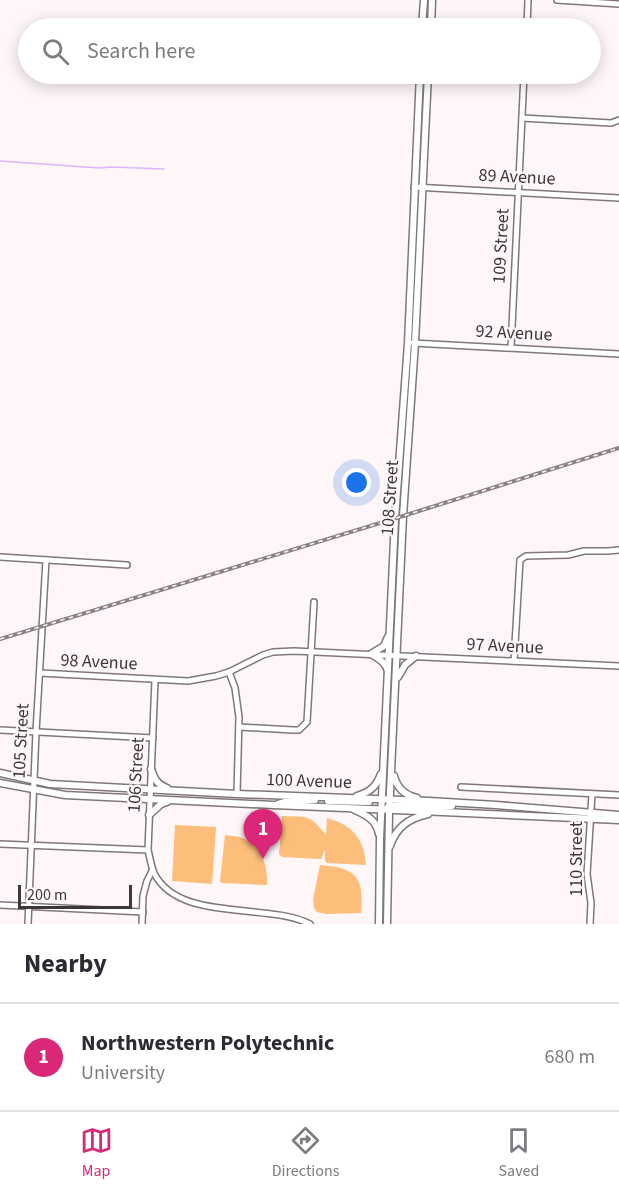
<!DOCTYPE html>
<html lang="en">
<head>
<meta charset="utf-8">
<style>
	:root { --surface:#fff; --page:#f2f2f3; --text:#2b2b33; --muted:#7c7c81; --line:#e1e1e2; --accent:#db2777 }
	body { margin:0; font-family:"Source Sans 3",sans-serif; background:var(--page); color:var(--text) }
	.scale { position:absolute; left:18px; bottom:15px; width:114px; box-sizing:border-box; padding-left:6px; border:3px solid #3c3839; border-top:0; font-size:16px; line-height:21px; white-space:nowrap; color:#3c3839; -webkit-text-stroke:4px #fff6f8; paint-order:stroke }
	.you { position:absolute; left:357px; top:483px; width:21px; height:21px; margin:-15px; border:4px solid #fff; border-radius:50%; background:#1a73e8; box-shadow:0 0 0 9px #1a73e833 }
	.badge { display:grid; place-items:center; width:39px; height:39px; border-radius:50%; background:var(--accent); color:#fff; font-size:20px; font-weight:700 }
	.pin { position:absolute; translate:-50% -50px; filter:drop-shadow(0 2px 3px #0008) }
	.pin::after { content:''; position:absolute; top:32px; width:21px; height:18px; background:inherit; clip-path:polygon(0 0,100% 0,50% 100%) }
	.list { margin:0; padding:0; list-style:none }
	h2 { display:flex; justify-content:space-between; align-items:center; height:78px; margin:0; padding:0 24px; font-size:26px }
	h2 small { font-size:20px; font-weight:400; color:var(--muted) }
	.list li { display:grid; grid-template-columns:39px 1fr auto; gap:18px; align-items:center; box-sizing:border-box; height:108px; padding:0 24px; border-top:2px solid var(--line) }
	.list b { display:block; font-size:22px; white-space:nowrap }
	.list p { margin:0; font-size:20px; white-space:nowrap; color:var(--muted) }
	.list em { font-size:20px; font-style:normal; color:var(--muted) }
	.icon { flex:none; width:33px; height:33px; fill:none; stroke:currentColor; stroke-width:2; stroke-linecap:round; stroke-linejoin:round }
	.map { position:relative; flex:none; width:619px; height:924px; overflow:hidden }
	.search { position:absolute; background:var(--surface); box-shadow:0 3px 15px #0003; left:18px; right:18px; top:18px; height:66px; display:flex; align-items:center; gap:15px; box-sizing:border-box; padding:0 21px; border-radius:33px; color:var(--muted); font-size:22px }
	.sheet { height:186px; background:var(--surface) }
	nav { display:flex; justify-content:space-around; align-items:center; box-sizing:border-box; height:84px; border-top:2px solid var(--line); background:var(--surface); font-size:16px; color:var(--muted) }
	nav a { display:grid; justify-items:center; gap:3px }
	nav .on { color:var(--accent) }
	.map>svg:first-child { display:block }
	.green { fill:#fcbe7a }
	.lines { fill:none; stroke-linecap:round; stroke-linejoin:round }
	.stream { stroke:#dbb6fb; stroke-width:1.5 }
	.minor-casing { stroke:#807778; stroke-width:8 }
	.major-casing { stroke:#807778; stroke-width:9 }
	.minor { stroke:#fff; stroke-width:5 }
	.major { stroke:#fff; stroke-width:6 }
	.rail-casing { stroke:#898384; stroke-width:4 }
	.rail { stroke:#fff6f8; stroke-width:1.5; stroke-dasharray:4.5; stroke-linecap:butt }
	.labels { text-anchor:middle; dominant-baseline:central; stroke-width:4.5; stroke-linejoin:round; paint-order:stroke }
	.street-label { font-size:18px; fill:#3c3839; stroke:#fff6f8 }
</style>
</head>
<body>
<div class="map">
<svg width="619" height="924" viewBox="0 0 619 924">
	<rect width="100%" height="100%" fill="#fff6f8"/>
	<g class="green">
		<path d="M282,816c26,1 27,-2 44,19l1,-17c25,7 37,20 39,47l-39,-2 -2,-2v-11l-4,9 -39,-2 -3,-3z"/>
		<polygon points="175,825 216,827 212,884 172,881"/>
		<path d="M225,835c5,1 10,1 15,2 21,7 28,28 27,48l-45,-2 -2,-2z"/>
		<path d="M320,865c36,3 44,11 41,48l-35,1 -9,-2 -3,-4 -1,-9z"/>
	</g>
	<g class="lines">
		<polyline class="stream" points="0,161 99,168 112,167 164,169"/>
		<defs>
			<g id="minor">
				<polyline points="557,0 619,4"/>
				<polyline points="527,28 528,0"/>
				<polyline points="522,118 611,123 619,120"/>
				<polyline points="414,187 619,198"/>
				<polyline points="413,343 619,354"/>
				<polyline points="511,348 524,74"/>
				<polyline points="0,557 127,565"/>
				<polyline points="514,661 520,560 526,556 568,555 584,551 608,551 619,550"/>
				<polyline points="229,672 235,688 239,717 237,794"/>
				<polyline points="40,673 188,681 216,676 229,672 263,655 273,652 294,651 619,666"/>
				<path d="M155,680l-7,170c2,8 3,16 6,23 25,50 113,29 156,51"/>
				<polyline points="239,727 293,730 299,730 307,722 314,602"/>
				<polyline points="0,730 153,738"/>
				<polyline points="461,787 619,795"/>
				<polyline points="0,844 148,850"/>
				<polyline points="0,905 143,912"/>
				<polyline points="28,924 36,732 46,560"/>
				<polyline points="142,924 143,896 147,881 152,871"/>
				<polyline points="590,924 591,903 587,874 592,794"/>
			</g>
			<g id="major">
				<polyline points="422,28 424,0"/>
				<polyline points="431,28 432,0"/>
				<path d="M388,671c-2,-8 -9,-13 -17,-17l13,-8 4,-9"/>
				<polyline points="398,677 405,665 416,656"/>
				<path d="M151,769c3,9 6,16 16,19"/>
				<polyline points="0,773 50,784 237,794 429,801 496,805 619,815"/>
				<path d="M394,776c3,12 10,19 23,22"/>
				<polyline points="0,783 65,795 273,805 443,812 619,820"/>
				<path d="M357,796c13,-4 19,-9 24,-22"/>
				<polyline points="328,801 369,802"/>
				<polyline points="278,804 285,802 315,800"/>
				<polyline points="388,807 393,806 452,806"/>
				<path d="M353,809c13,6 23,10 26,25"/>
				<polyline points="149,815 161,804 167,802"/>
				<path d="M390,846c6,-19 19,-28 38,-32"/>
				<polyline points="379,924 380,839 395,519 408,343 420,74"/>
				<polyline points="387,924 389,814 403,516 415,343 428,74"/>
			</g>
		</defs>
		<use href="#minor" class="minor-casing"/>
		<use href="#major" class="major-casing"/>
		<use href="#minor" class="minor"/>
		<use href="#major" class="major"/>
		<defs>
			<polyline id="rail" points="0,639 403,516 619,448"/>
		</defs>
		<use href="#rail" class="rail-casing"/>
		<use href="#rail" class="rail"/>
	</g>
	<g class="labels">
		<g class="street-label">
			<text transform="translate(517 177) rotate(3)">89 Avenue</text>
			<text transform="translate(501 246) rotate(-87)">109 Street</text>
			<text transform="translate(514 333) rotate(3)">92 Avenue</text>
			<text transform="translate(390 498) rotate(-86)">108 Street</text>
			<text transform="translate(505 646) rotate(3)">97 Avenue</text>
			<text transform="translate(99 662) rotate(3)">98 Avenue</text>
			<text transform="translate(21 741) rotate(-87)">105 Street</text>
			<text transform="translate(136 775) rotate(-87)">106 Street</text>
			<text transform="translate(309 781) rotate(2)">100 Avenue</text>
			<text transform="translate(576 859) rotate(-90)">110 Street</text>
		</g>
	</g>
</svg>
<div class="scale">200 m</div>
<div class="you"></div>
<div class="pin badge" style="left:263px;top:859px">1</div>
<div class="search"><svg class="icon" aria-label="search" viewBox="0 0 24 24"><circle cx="10" cy="10" r="6"/><path d="M15 15l6 6"/></svg>Search here</div>
</div>
<section class="sheet">
<h2>Nearby<small></small></h2>
<ul class="list">
<li><span class="badge">1</span><div><b>Northwestern Polytechnic</b><p>University</p></div><em>680 m</em></li>
</ul>
</section>
<nav>
<a class="on"><svg class="icon" aria-label="map" viewBox="0 0 24 24"><path d="M3 6l6-2 6 2 6-2v14l-6 2-6-2-6 2zM9 4v14M15 6v14"/></svg>Map</a>
<a><svg class="icon" aria-label="directions" viewBox="0 0 24 24"><path d="M12 3l9 9-9 9-9-9zM9 14v-3h6M13 9l2 2-2 2"/></svg>Directions</a>
<a><svg class="icon" aria-label="saved" viewBox="0 0 24 24"><path d="M7 4h10v16l-5-4-5 4z"/></svg>Saved</a>
</nav>
</body>
</html>
